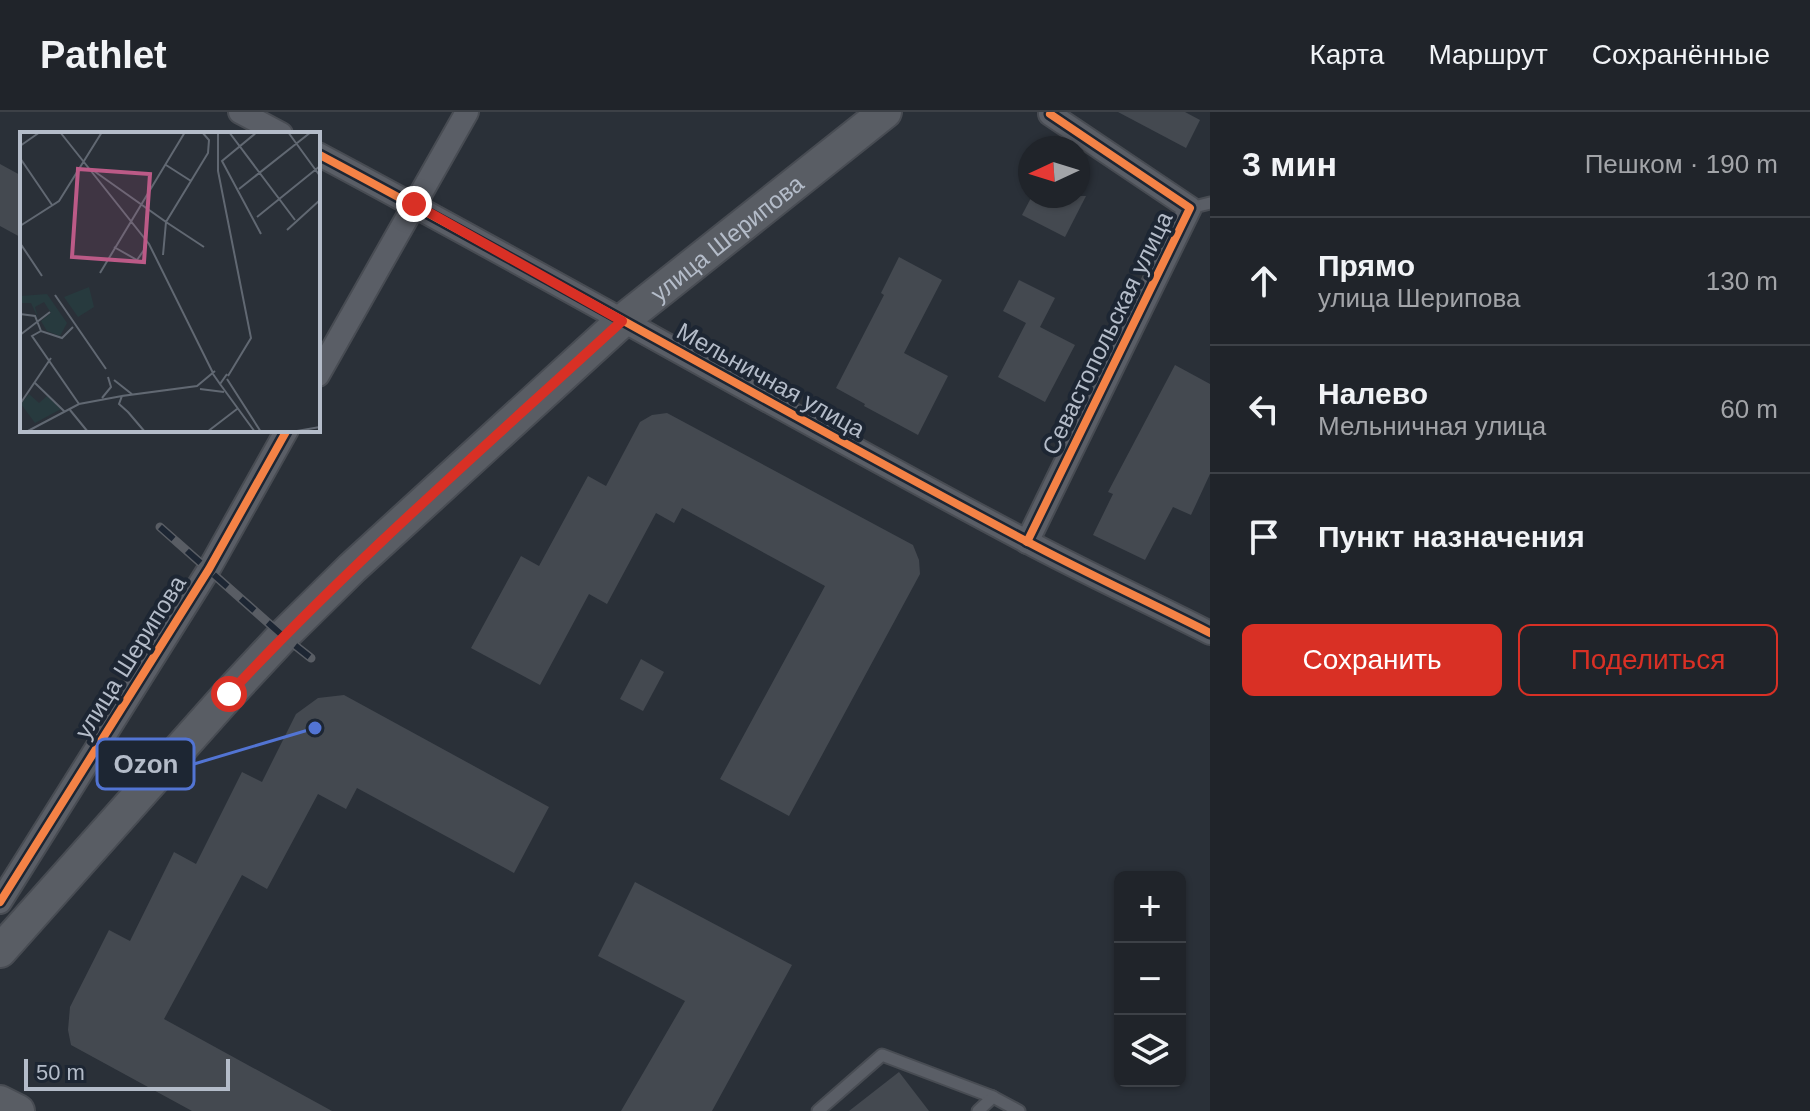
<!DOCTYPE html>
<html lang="ru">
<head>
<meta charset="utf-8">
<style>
	:root { --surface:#20242a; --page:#2d3036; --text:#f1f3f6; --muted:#a2a4a8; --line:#3d4147; --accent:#d93025 }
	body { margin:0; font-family:Helvetica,sans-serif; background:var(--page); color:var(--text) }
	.controls { position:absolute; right:24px; bottom:24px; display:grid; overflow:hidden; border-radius:12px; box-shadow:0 2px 6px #0004 }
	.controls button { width:72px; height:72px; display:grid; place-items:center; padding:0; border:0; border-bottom:2px solid var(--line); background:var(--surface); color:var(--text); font:40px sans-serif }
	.compass { position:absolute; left:1018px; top:24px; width:72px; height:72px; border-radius:50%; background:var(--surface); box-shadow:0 2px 6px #0004; rotate:266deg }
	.scale { position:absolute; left:24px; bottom:20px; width:206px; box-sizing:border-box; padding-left:8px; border:4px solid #b4bcc9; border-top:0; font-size:22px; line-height:28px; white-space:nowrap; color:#b4bcc9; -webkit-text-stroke:6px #1d2633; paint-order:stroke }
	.stop { position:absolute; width:24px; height:24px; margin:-18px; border:6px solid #d93025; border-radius:50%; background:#fff }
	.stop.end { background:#d93025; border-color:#fff; box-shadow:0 2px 8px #0008 }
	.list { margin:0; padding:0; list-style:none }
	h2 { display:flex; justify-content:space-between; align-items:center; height:104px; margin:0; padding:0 32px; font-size:34px }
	h2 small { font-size:26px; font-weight:400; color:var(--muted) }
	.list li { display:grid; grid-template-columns:52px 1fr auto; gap:24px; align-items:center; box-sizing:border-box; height:128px; padding:0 32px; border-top:2px solid var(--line) }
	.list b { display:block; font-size:30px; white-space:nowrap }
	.list p { margin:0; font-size:26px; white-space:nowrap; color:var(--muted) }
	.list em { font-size:26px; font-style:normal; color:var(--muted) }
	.actions { display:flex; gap:16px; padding:24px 32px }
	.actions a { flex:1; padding:18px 0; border:2px solid var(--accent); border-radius:12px; text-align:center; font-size:28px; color:var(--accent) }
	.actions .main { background:var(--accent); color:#fff }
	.icon { flex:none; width:44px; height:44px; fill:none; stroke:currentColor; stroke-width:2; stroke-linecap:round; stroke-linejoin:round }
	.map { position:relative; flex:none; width:1210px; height:999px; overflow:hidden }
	header { display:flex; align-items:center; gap:48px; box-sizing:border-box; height:112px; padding:0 40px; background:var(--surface); border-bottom:2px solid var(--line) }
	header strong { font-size:38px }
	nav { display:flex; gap:44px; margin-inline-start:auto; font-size:28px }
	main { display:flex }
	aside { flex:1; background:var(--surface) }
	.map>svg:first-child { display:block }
	.building { fill:#444950 }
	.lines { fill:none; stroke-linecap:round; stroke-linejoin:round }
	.lane-casing { stroke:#484c53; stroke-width:15 }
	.street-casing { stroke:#484c53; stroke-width:26 }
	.secondary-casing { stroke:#484c53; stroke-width:36 }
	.lane { stroke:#5a5e66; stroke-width:11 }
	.street { stroke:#5a5e66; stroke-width:22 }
	.secondary { stroke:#595d64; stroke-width:32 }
	.rail-casing { stroke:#595d64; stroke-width:9 }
	.rail { stroke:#1d2633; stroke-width:6; stroke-dasharray:18; stroke-linecap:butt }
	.cycleway-casing { stroke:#1d2633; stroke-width:13 }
	.cycleway { stroke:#f48246; stroke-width:8 }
	.route { stroke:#d93025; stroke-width:10 }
	.labels { text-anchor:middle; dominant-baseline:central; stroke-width:8; stroke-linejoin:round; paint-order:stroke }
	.street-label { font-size:24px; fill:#b4bcc9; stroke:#1d2633 }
	.inset-road { fill:none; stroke:#616872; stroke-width:2 }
	.view { fill:#bc5a87; fill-opacity:0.15; stroke:#bc5a87; stroke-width:4 }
	.inset-edge { fill:none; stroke:#b4bcc9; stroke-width:4 }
	.leader { fill:none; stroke:#5274d3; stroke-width:3 }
	.callout-dot { fill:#5274d3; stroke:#1d2633; stroke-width:3 }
	.callout { fill:#1d2633; stroke:#5274d3; stroke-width:3 }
	.callout-label { font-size:26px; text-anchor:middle; font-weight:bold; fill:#b4bcc9 }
</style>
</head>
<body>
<header>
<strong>Pathlet</strong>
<nav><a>Карта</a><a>Маршрут</a><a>Сохранённые</a></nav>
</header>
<main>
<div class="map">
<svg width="1210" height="999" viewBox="0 0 1210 999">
	<rect width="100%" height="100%" fill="#2a3038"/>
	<g class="building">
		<polygon points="1118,0 1185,0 1200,8 1186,36"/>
		<polygon points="0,52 22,64 22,126 0,114"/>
		<polygon points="1032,84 1086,84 1065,125 1022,103"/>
		<polygon points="899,145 942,168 904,241 948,264 918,323 864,294 865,292 836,276 884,183 881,181"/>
		<polygon points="1019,168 1055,186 1040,215 1075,233 1045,290 998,265 1026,211 1003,199"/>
		<polygon points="1175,253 1210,272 1210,362 1191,403 1173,395 1145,448 1093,423 1113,382 1108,380"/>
		<polygon points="667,301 913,433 919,448 920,462 789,704 720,667 825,474 682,396 674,411 656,401 607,492 589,482 540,573 471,536 521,444 539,454 588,364 606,374 640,310 652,303"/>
		<polygon points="641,547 664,560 643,599 620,587"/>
		<polygon points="344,583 549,695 514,761 357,676 346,697 318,682 267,777 242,763 164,907 332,999 192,999 71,933 68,918 70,895 109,818 130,829 174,740 196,752 242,660 262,670 296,602 318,586"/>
		<polygon points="635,770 792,853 712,999 621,999 685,889 598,844"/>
		<polygon points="899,960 929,999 849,999"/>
	</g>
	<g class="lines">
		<defs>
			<g id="lane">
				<polyline points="1190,96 1210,91"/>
				<polyline points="818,999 882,943 993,985"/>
				<polyline points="978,999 993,985 1019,999"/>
			</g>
			<g id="street">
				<polyline points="240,0 281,22"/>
				<path d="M318,42c237,126 470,261 708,387 60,32 123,61 184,92"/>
				<polyline points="318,263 467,0"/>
				<polyline points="1027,430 1190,96 1050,2"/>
				<polyline points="0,790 209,457 287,318"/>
			</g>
			<g id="secondary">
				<path id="s1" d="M0,839l229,-257 54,-58 69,-68 270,-247 263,-209"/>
				<polyline points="0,990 18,999"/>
			</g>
		</defs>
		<use href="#lane" class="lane-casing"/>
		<use href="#street" class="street-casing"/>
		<use href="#secondary" class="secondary-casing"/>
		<use href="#lane" class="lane"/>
		<use href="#street" class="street"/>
		<use href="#secondary" class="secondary"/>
		<defs>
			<polyline id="rail" points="160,415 283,524 311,546"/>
		</defs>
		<use href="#rail" class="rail-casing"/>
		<use href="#rail" class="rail"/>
		<defs>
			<g id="cycleway">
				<path d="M318,42c237,126 470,261 708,387 60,32 123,61 184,92"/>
				<polyline points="1027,430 1190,96 1050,2"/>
				<polyline points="0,790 209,457 287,318"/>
			</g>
		</defs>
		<use href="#cycleway" class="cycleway-casing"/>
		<use href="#cycleway" class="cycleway"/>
	</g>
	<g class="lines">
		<path class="route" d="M229,582c123,-132 260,-251 393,-373l-208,-117"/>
	</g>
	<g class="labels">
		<g class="street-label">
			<text stroke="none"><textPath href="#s1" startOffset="1020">улица Шерипова</textPath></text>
			<text transform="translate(1107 221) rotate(-64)">Севастопольская улица</text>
			<text transform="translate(771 268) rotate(29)">Мельничная улица</text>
			<text transform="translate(130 545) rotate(-58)">улица Шерипова</text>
		</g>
	</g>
	<g transform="translate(20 20)">
		<rect width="300" height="300" fill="#2a3038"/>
		<path d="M69,155l5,20 -16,10 -14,-20zM27,162l20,29 -7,13 -13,-5 -6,-10 10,-8 -7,-11 -9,5 3,11 -7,-15h-11v-7zM9,262l10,9 8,-7 14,13 -26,14 -14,-19z" fill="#273a3e"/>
		<path class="inset-road" d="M40,0l89,112 64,129M182,0l7,8 -1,13 -42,69 38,25M198,0v39l33,167 -23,38M209,0l66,88M237,0l-35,29 39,73M268,0l32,44M0,14l20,-14M0,26l32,47M146,33l25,16M74,39l72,51 -3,33M219,57l72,-57M237,85l63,-51M0,94l39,-25 43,-69M267,98l33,-30M0,111l22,33M94,115l23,13 7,-10M80,141l85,-141M35,163l51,74M0,182l15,2 6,15M53,195l-11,11 -21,-7 -9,5 47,68M0,203l30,-23M193,242l7,10 7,-10M207,247l34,53M94,248l19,15M15,251l30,29M200,252l35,48M180,257l24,3M82,266l9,-11 -3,-10M0,272l31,-46M50,278l18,22M108,280l17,20M108,280l-9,-8 3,-8 75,-10 18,-15M6,300l53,-28 43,-8M187,300l30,-23M271,300l29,-5"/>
		<path class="view" d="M58,37l72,5 -6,88 -72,-5z"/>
		<rect width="300" height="300" class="inset-edge"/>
	</g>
	<path class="leader" d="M315 616L194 652"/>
	<circle class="callout-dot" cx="315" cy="616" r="8"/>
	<rect class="callout" x="97" y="627" width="97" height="50" rx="8"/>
	<g class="callout-label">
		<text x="146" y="661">Ozon</text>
	</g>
</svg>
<div class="controls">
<button>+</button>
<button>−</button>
<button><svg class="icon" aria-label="layers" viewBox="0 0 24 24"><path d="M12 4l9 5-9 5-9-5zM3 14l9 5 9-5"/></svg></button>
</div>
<svg class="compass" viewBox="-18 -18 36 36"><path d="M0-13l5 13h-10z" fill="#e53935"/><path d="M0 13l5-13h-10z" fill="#a2a4a8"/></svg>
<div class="scale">50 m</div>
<div class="stop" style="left:229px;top:582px"></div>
<div class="stop end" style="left:414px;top:92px"></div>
</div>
<aside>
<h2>3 мин<small>Пешком · 190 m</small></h2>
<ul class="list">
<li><svg class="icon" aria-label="ahead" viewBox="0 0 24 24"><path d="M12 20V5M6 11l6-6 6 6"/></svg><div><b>Прямо</b><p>улица Шерипова</p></div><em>130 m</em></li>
<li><svg class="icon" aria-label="left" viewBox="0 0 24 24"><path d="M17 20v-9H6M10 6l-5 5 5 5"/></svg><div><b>Налево</b><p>Мельничная улица</p></div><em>60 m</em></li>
<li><svg class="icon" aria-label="arrive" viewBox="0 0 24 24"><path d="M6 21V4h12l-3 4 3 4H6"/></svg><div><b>Пункт назначения</b></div></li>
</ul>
<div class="actions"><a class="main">Сохранить</a><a>Поделиться</a></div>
</aside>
</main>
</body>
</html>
